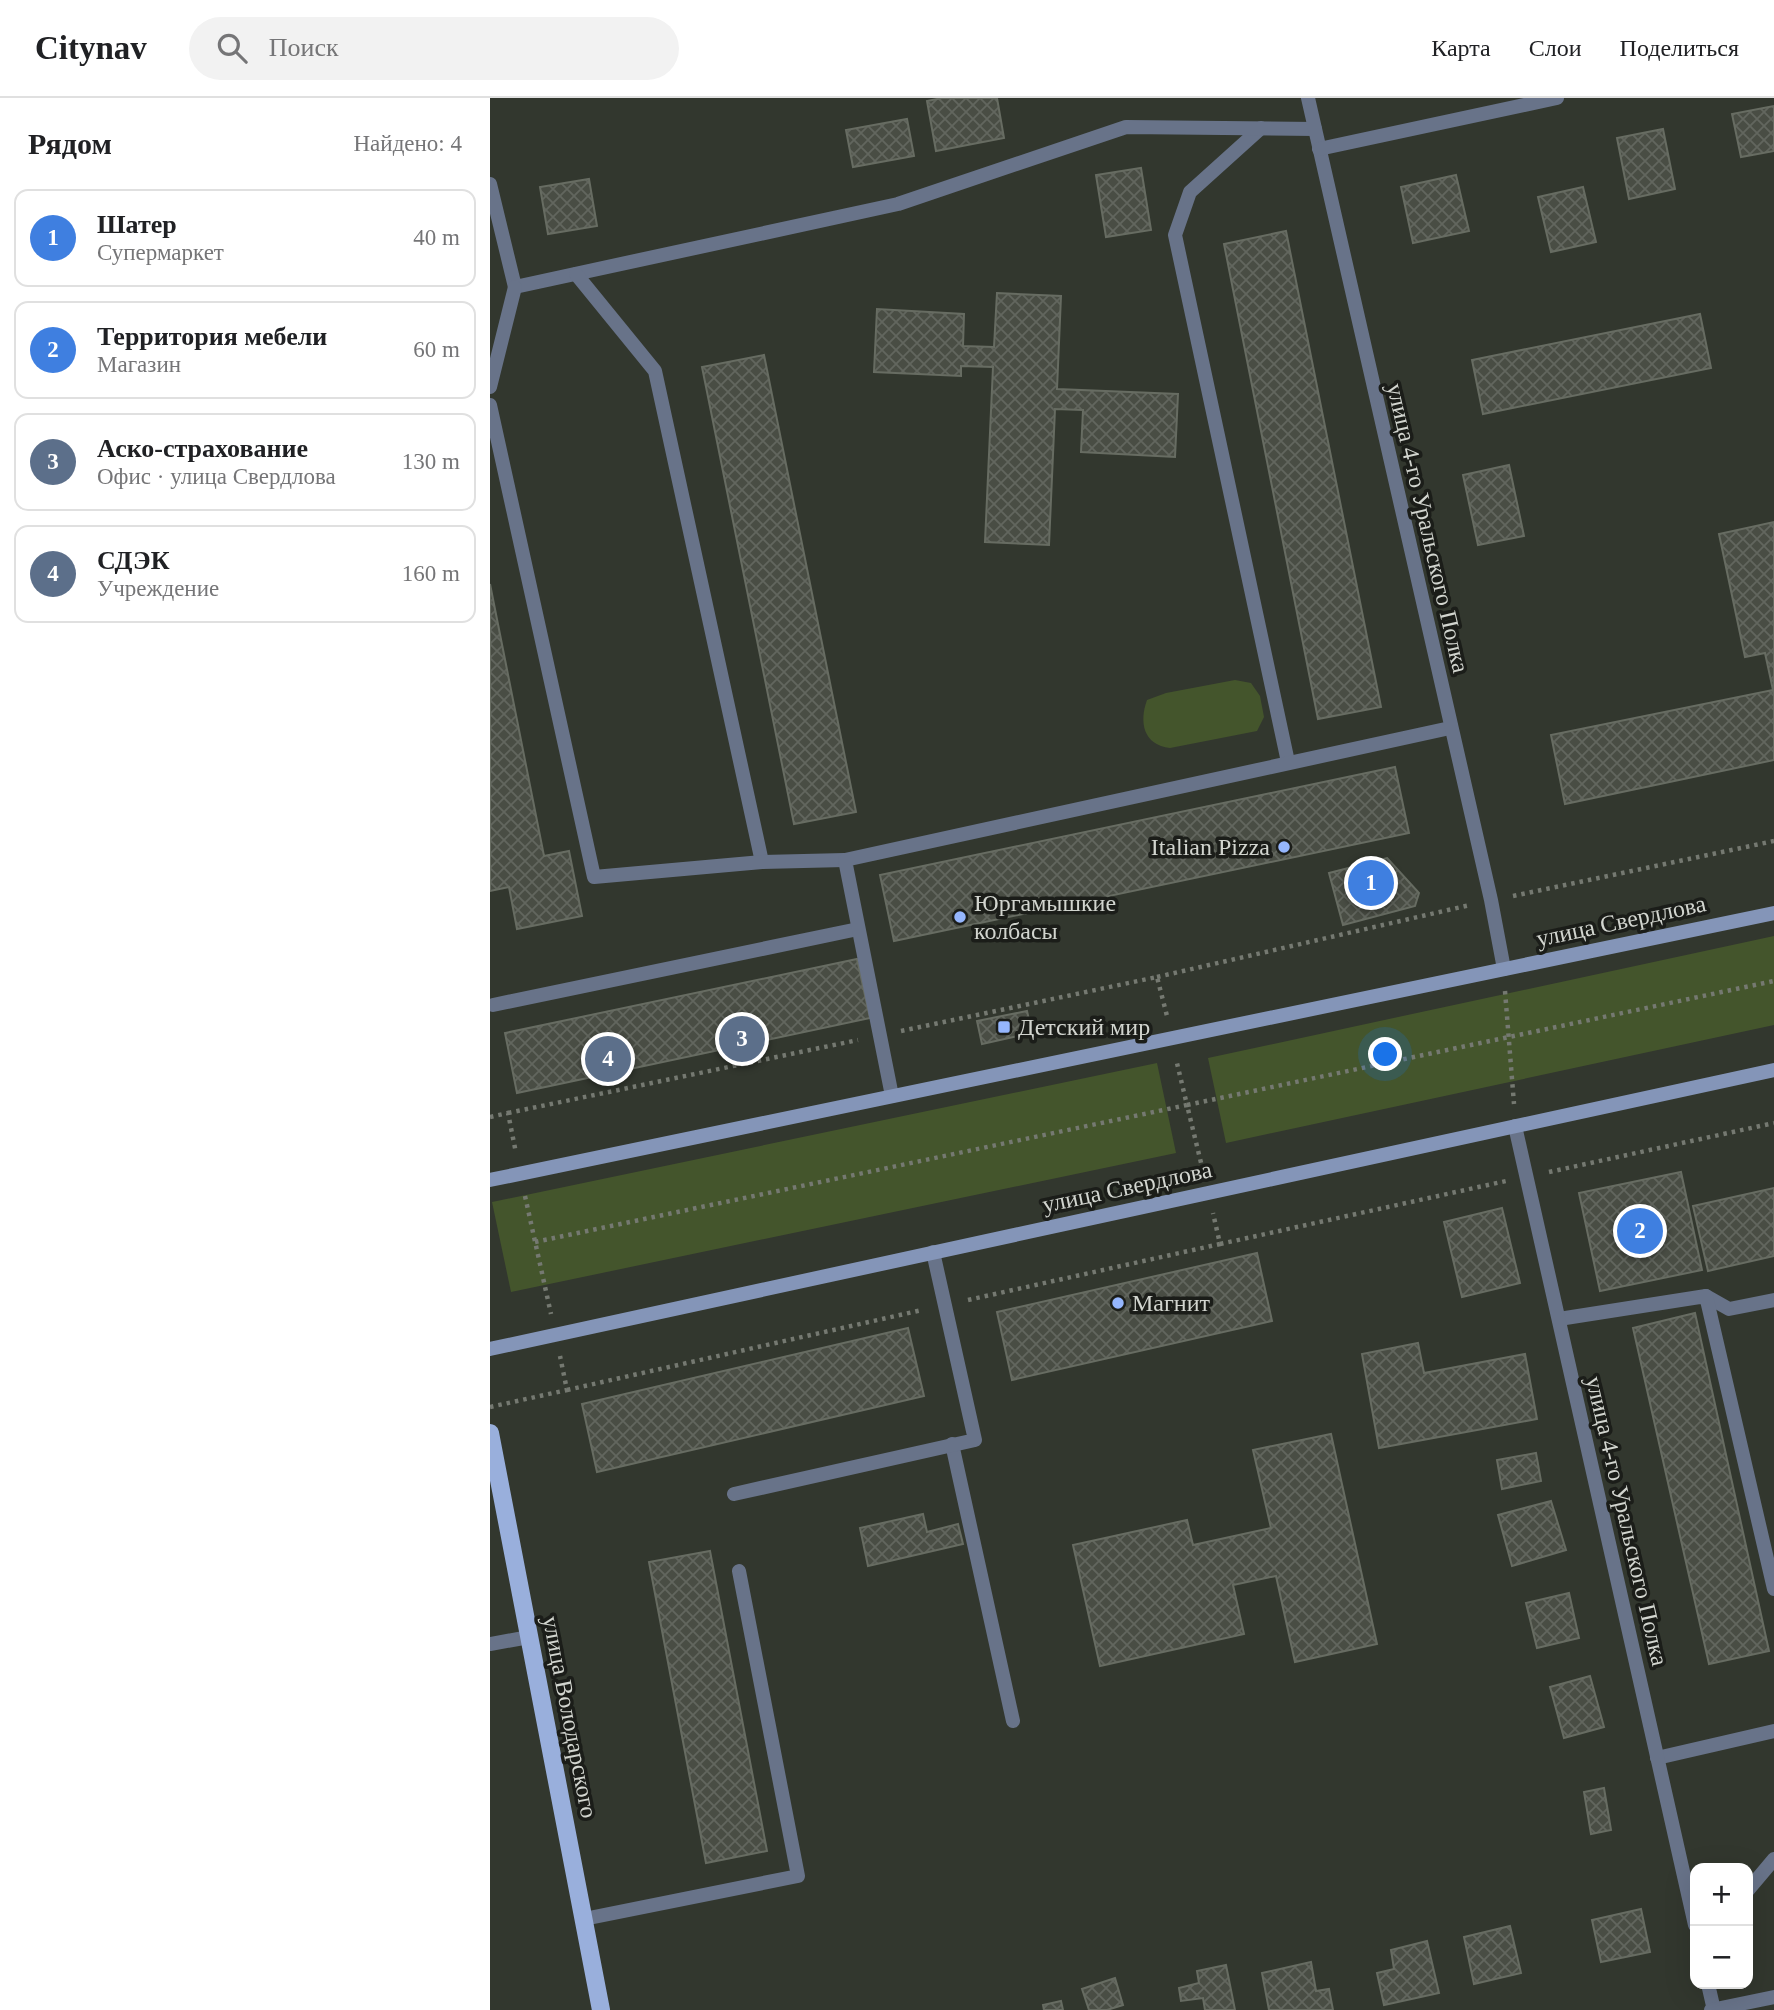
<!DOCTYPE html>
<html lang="ru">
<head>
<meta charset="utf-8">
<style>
	:root { --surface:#fff; --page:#f2f2f2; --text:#202124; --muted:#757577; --line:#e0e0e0; --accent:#1a73e8 }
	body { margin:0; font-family:Georgia,serif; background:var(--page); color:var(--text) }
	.controls { position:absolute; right:21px; bottom:21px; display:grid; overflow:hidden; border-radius:14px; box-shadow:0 7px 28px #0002 }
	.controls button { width:63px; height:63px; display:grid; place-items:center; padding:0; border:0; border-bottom:2px solid var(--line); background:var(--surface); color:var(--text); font:35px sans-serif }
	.you { position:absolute; left:896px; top:957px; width:24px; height:24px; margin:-18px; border:5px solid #fff; border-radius:50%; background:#1a73e8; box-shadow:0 0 0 10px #1a73e833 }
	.badge { display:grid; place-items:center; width:46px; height:46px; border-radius:50%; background:var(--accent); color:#fff; font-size:23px; font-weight:700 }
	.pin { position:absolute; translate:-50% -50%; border:4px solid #fff; box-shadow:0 2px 7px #0006 }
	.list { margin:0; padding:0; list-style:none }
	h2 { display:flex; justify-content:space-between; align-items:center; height:91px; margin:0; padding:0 28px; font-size:30px }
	h2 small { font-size:23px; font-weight:400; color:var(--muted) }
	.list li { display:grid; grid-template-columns:46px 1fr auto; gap:21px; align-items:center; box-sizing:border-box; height:98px; margin:0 14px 14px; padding:0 14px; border:2px solid var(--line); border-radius:14px }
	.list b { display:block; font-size:26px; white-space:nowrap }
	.list p { margin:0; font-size:23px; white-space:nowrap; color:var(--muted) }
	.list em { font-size:23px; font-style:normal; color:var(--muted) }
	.icon { flex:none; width:38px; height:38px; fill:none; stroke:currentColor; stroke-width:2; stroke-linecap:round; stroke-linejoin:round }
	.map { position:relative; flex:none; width:1284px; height:1912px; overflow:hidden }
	header { display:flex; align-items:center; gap:42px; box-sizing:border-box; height:98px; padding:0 35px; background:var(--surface); border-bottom:2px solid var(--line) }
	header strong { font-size:33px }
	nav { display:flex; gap:38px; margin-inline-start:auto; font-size:24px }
	.search { width:490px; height:63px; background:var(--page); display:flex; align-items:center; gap:18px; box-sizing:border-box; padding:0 24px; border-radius:38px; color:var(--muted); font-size:26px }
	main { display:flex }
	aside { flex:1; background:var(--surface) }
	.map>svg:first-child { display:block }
	.green { fill:#44552c }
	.building { fill:url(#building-cross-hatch); stroke:#676c62; stroke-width:2 }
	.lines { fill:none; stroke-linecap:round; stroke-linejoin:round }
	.path { stroke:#757971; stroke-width:4.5; stroke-dasharray:3.5 5; stroke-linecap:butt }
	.lane { stroke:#687389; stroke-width:14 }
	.street { stroke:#687389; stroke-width:14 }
	.secondary { stroke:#8495b8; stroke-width:14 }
	.primary { stroke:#99afdc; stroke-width:18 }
	.poi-dot { fill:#95b6fd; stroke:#1b1d19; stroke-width:2.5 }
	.labels { text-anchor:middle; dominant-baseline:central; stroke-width:7; stroke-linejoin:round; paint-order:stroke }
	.street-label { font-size:24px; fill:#d2d5cf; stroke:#1b1d19 }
	.poi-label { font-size:24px; fill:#d2d5cf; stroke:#1b1d19; text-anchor:start }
</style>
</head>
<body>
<header>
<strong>Citynav</strong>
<div class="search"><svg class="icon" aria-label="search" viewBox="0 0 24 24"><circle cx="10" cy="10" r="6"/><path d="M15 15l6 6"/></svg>Поиск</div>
<nav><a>Карта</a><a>Слои</a><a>Поделиться</a></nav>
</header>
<main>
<aside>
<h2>Рядом<small>Найдено: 4</small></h2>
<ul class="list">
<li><span class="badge" style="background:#3f7fe0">1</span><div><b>Шатер</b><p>Супермаркет</p></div><em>40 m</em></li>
<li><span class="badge" style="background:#3f7fe0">2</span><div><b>Территория мебели</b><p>Магазин</p></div><em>60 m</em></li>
<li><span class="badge" style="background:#5c6f8a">3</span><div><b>Аско-страхование</b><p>Офис · улица Свердлова</p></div><em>130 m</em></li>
<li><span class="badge" style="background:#5c6f8a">4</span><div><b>СДЭК</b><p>Учреждение</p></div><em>160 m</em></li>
</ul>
</aside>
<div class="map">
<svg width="1284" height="1912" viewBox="0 0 1284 1912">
	<defs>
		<pattern id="building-cross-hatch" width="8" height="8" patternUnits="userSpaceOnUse" patternTransform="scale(1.75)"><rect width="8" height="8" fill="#494d44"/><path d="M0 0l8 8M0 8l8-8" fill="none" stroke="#62665e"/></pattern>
	</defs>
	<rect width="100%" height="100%" fill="#32372e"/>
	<g class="green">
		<path d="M745,582l16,3 9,13 4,21 -7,14 -87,17c-27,-3 -31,-26 -23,-48l19,-7z"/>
		<polygon points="1284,838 1284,927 736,1045 718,960"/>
		<polygon points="667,965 686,1055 21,1194 2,1104"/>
	</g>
	<g class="building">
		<polygon points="452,0 507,0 514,40 446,53 437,3"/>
		<polygon points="1284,8 1284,53 1251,59 1242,16"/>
		<polygon points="417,21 424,58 363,69 356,32"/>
		<polygon points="1173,31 1185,91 1139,101 1127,40"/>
		<polygon points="651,70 661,132 616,139 606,77"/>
		<polygon points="966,77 979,133 923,145 911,89"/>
		<polygon points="99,81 107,128 58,136 50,89"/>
		<polygon points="1093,89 1106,144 1061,154 1048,99"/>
		<polygon points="796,133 891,609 828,621 734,146"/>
		<polygon points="507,195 571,198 567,291 688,296 685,359 591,354 593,312 565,311 559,447 495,444 503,269 471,268 471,278 384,274 387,211 474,216 473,248 504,249"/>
		<polygon points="1210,216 1221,270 993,316 982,262"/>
		<polygon points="274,257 366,714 304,726 212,269"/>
		<polygon points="1019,367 1034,438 988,447 973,377"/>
		<polygon points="1284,424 1284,662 1075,706 1061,637 1283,592 1275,555 1255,559 1229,436"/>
		<polygon points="0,486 54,758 79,753 92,818 27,831 19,789 0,793"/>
		<polygon points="905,669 919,735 404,843 390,777"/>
		<polygon points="897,760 929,795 925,808 853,827 839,775"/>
		<polygon points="367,861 380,920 27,995 15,935"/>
		<polygon points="537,913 542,935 492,946 487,923"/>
		<polygon points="1191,1074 1212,1172 1110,1193 1089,1095"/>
		<polygon points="1284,1090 1284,1158 1218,1173 1203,1108"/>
		<polygon points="1012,1110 1030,1185 972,1199 954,1124"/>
		<polygon points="767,1155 782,1223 522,1282 507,1214"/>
		<polygon points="1205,1215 1279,1553 1219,1566 1143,1230"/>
		<polygon points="418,1230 434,1298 107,1374 92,1306"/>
		<polygon points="928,1245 934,1275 1035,1256 1047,1321 889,1350 872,1256"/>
		<polygon points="841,1336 887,1546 805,1564 786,1478 743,1487 754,1536 610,1568 583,1447 697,1422 703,1447 781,1430 763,1352"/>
		<polygon points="1046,1355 1051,1383 1012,1391 1007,1362"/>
		<polygon points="1061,1403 1076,1452 1022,1468 1008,1417"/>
		<polygon points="433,1416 437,1434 468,1426 473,1446 378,1468 370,1430"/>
		<polygon points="220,1453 277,1753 216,1765 159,1464"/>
		<polygon points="1079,1495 1089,1540 1047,1550 1036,1505"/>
		<polygon points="1100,1578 1114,1629 1074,1640 1060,1589"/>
		<polygon points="1114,1690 1121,1732 1101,1736 1094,1694"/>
		<polygon points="1151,1811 1160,1854 1111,1864 1102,1822"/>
		<polygon points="1020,1828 1031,1875 984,1886 974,1839"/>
		<polygon points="937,1843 949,1895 894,1907 887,1875 904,1871 901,1852"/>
		<polygon points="821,1864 826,1893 839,1891 843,1912 779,1912 772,1875"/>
		<polygon points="736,1867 745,1912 715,1912 713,1900 691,1903 689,1890 709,1885 707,1873"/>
		<polygon points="625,1880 633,1907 617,1912 599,1912 592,1891"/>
		<polygon points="571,1903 573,1912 554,1912 553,1907"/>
	</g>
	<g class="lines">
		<g class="path">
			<polyline points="1023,798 1284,743"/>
			<polyline points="667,879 980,807"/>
			<polyline points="1015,893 1024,1006"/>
			<polyline points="411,933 667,879 677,918"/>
			<polyline points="18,1015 368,942"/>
			<polyline points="0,1019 18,1015 26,1055"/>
			<polyline points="713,1073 697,1007 1284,883"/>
			<polyline points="1059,1074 1284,1025"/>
			<polyline points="35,1098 61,1216"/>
			<polyline points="45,1144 697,1007 686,961"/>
			<polyline points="730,1146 1016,1083"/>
			<polyline points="478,1202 730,1146 723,1115"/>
			<polyline points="77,1292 432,1212"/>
			<polyline points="0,1309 77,1292 70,1258"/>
		</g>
		<g class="lane">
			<polyline points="771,30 700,94 685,137 798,664"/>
			<polyline points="0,86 25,189 408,106 636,29 825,31"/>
			<polyline points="86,176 165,273 272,764"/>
			<polyline points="0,289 25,189"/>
			<polyline points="0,307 104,779 272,764 355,762"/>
			<polyline points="3,907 368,831"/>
			<polyline points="402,998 355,762 960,630"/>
			<polyline points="1216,1198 1239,1211 1284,1202"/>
			<polyline points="1069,1221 1216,1198 1284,1491"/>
			<polyline points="462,1346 523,1623"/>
			<polyline points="244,1396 485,1342 443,1154"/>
			<polyline points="0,1546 39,1539"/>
			<polyline points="1167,1660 1284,1633"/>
			<polyline points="1258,1792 1284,1761"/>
			<polyline points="94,1821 308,1778 249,1473"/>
		</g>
		<g class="street">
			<polyline points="818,0 1001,802 1014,871"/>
			<polyline points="829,51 1067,0"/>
			<polyline points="1025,1028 1205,1827"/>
			<polyline points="1218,1886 1224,1912"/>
			<polyline points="1221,1912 1284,1899"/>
		</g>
		<g class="secondary">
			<polyline points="0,1082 1284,815"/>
			<polyline points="0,1251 1284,972"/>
		</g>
		<polyline class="primary" points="0,1335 111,1912"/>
	</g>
	<g class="poi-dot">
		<circle cx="794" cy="749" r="7"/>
		<circle cx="470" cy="819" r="7"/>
		<rect x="507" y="922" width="14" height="14" rx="3.5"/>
		<circle cx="628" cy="1205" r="7"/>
	</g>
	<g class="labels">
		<g class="street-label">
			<text transform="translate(938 430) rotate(77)">улица 4-го Уральского Полка</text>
			<text transform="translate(1131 823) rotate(-12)">улица Свердлова</text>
			<text transform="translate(637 1089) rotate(-12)">улица Свердлова</text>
			<text transform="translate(1137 1423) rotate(77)">улица 4-го Уральского Полка</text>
			<text transform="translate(80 1619) rotate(79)">улица Володарского</text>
		</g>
		<g class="poi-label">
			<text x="780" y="749" text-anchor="end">Italian Pizza</text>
			<text x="484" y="805">Юргамышкие<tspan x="484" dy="28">колбасы</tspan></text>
			<text x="528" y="929">Детский мир</text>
			<text x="642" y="1205">Магнит</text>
		</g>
	</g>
</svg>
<div class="controls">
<button>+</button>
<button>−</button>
</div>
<div class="you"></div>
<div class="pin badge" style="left:881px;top:785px;background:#3f7fe0">1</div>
<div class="pin badge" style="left:1150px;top:1133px;background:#3f7fe0">2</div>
<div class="pin badge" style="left:252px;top:941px;background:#5c6f8a">3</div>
<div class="pin badge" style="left:118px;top:961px;background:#5c6f8a">4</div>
</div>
</main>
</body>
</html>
